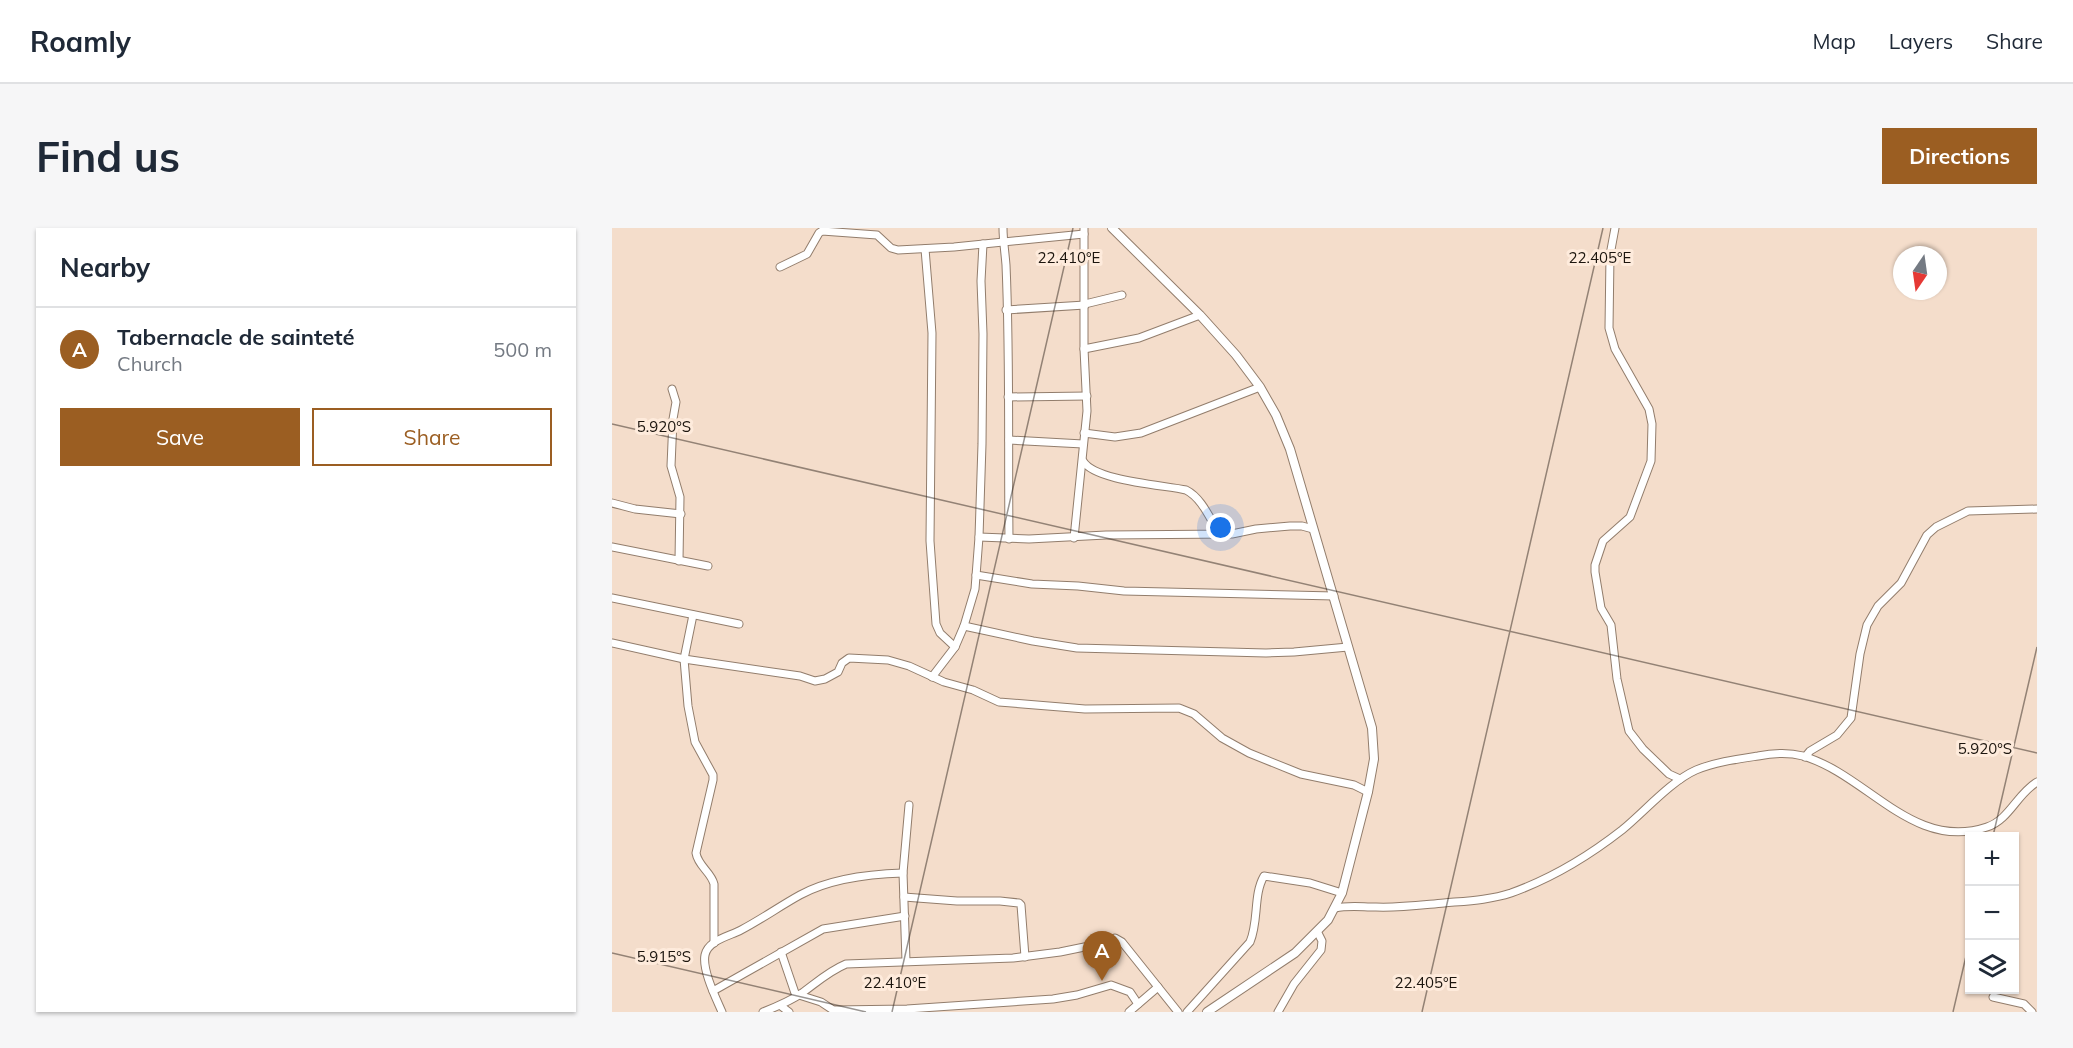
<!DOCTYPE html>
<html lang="en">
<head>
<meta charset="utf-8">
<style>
	:root { --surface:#fff; --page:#f6f6f7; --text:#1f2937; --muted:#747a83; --line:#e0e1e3; --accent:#9b5e22 }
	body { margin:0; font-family:Mulish,sans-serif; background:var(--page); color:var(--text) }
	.controls { position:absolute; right:18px; bottom:18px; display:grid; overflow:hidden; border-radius:0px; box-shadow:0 2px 4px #0004 }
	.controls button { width:54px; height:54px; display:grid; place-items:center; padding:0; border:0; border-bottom:2px solid var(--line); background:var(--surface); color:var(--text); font:30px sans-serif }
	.compass { position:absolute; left:1281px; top:18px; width:54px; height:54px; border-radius:50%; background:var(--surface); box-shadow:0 2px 4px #0004; rotate:193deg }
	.you { position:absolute; left:609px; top:300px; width:21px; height:21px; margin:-15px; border:4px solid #fff; border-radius:50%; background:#1a73e8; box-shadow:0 0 0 9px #1a73e833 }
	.badge { display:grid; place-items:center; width:39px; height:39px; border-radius:50%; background:var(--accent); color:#fff; font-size:20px; font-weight:700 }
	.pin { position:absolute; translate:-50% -50px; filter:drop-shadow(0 2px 3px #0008) }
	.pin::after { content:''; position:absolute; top:32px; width:21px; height:18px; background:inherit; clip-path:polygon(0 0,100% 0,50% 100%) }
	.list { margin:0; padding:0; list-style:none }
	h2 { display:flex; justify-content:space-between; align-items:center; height:78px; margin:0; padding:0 24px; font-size:26px }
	h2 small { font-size:20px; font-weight:400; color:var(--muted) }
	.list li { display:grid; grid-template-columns:39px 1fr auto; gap:18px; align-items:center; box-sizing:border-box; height:84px; padding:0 24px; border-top:2px solid var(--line) }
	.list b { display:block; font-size:22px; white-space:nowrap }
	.list p { margin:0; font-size:20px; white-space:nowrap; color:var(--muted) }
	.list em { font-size:20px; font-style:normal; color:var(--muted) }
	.actions { display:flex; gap:12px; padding:18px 24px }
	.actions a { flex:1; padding:14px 0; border:2px solid var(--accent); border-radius:0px; text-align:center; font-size:21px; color:var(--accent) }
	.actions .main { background:var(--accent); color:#fff }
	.icon { flex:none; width:33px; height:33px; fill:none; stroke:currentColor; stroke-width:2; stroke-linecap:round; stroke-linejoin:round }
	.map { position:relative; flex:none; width:1425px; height:784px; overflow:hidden; border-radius:0px }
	header { display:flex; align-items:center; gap:36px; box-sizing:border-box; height:84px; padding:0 30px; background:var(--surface); border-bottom:2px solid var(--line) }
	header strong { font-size:28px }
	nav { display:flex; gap:33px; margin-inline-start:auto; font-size:21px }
	.intro { display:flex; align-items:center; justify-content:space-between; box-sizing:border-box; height:144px; padding:0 36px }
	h1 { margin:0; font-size:42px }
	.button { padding:15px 27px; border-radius:0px; background:var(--accent); color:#fff; font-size:21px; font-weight:700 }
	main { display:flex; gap:36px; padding:0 36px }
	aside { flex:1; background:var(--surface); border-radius:0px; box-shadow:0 2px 4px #0004 }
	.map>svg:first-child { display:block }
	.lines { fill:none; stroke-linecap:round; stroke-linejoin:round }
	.minor-casing { stroke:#927d6c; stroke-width:9 }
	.major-casing { stroke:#927d6c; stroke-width:10 }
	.minor { stroke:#fff; stroke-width:7 }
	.major { stroke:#fff; stroke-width:8 }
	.ticks { fill:none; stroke:#1c150e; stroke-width:1.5; stroke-opacity:0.45 }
	.ticks-label { font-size:15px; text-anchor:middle; fill:#1c150e; stroke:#feebdc; stroke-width:6; stroke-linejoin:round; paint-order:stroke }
</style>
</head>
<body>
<header>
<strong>Roamly</strong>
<nav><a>Map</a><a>Layers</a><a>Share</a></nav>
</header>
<div class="intro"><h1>Find us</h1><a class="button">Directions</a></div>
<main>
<aside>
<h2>Nearby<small></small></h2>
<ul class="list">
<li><span class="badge">A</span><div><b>Tabernacle de sainteté</b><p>Church</p></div><em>500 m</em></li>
</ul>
<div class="actions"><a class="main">Save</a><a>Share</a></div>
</aside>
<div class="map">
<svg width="1425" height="784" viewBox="0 0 1425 784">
	<rect width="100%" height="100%" fill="#f4ddcb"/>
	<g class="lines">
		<defs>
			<g id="minor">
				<path d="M391,0c0,12 2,24 3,37 4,91 2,183 3,274"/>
				<polyline points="1003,0 998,27 997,100 1003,121 1037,181 1040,196 1039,233 1018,289 991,313 983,337 983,344 989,380 999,397 1005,451 1017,503 1031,521 1057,546 1068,551"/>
				<polyline points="313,21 320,105 318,313 324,396 328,405 343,419"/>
				<polyline points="168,39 195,26 207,5 210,3 265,7 279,20 286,22 342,19 472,6"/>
				<polyline points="394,82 473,77 473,76 510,67"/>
				<polyline points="472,121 527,110 588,87"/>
				<polyline points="60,161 64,174 61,191 59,238 68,269 67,333"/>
				<polyline points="396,169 475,168"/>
				<polyline points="472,205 503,209 529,205 648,159"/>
				<polyline points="397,212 471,216"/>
				<path d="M471,233c12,20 80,24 103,29 16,8 24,29 34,45"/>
				<polyline points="0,275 23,281 69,286"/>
				<polyline points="367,309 417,311 494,307 620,306 644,301 678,298 690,298 701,301"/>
				<polyline points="462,310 475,183 472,121 472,0"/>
				<polyline points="0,319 96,338"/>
				<polyline points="364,347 420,356 466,358 512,363 722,368"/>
				<polyline points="0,370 127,396"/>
				<path d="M81,387l-9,44 4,47 7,36 18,33v5l-17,73c2,13 15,19 18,31v59"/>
				<polyline points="352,398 421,413 465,420 654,425 682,424 736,419"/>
				<polyline points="0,415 72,431 188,448 203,453 213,451 226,444 230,435 237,430 276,432 297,438 332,454 361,462 387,474 473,481 567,480 582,486 610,510 637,525 689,546 742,557 756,564"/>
				<polyline points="320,449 343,419 352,398 363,361 367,309 370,216 371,106 369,53 371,16"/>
				<polyline points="1193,529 1198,523 1225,507 1239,490 1248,426 1255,397 1266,378 1289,355 1315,307 1324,299 1356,283 1425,281"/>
				<polyline points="292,669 345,673 388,673 407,675 409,677 413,729"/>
				<path d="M723,680c14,-3 27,-1 41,-1 22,1 45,-2 68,-4 22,-2 46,-3 67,-10 39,-14 79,-38 111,-63 22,-18 49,-49 74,-60 19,-8 42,-11 62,-14 15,-3 30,-4 45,0 65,19 110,96 184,71 22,-7 30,-33 50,-45"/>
				<polyline points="169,724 184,768"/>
				<polyline points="294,733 291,645 297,577"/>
				<polyline points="101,763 211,701 293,688"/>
				<polyline points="187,767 209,774 224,784"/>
				<polyline points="1381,769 1412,776 1420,784"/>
				<polyline points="169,778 177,784"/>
				<polyline points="223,782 295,781 441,771 465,767 499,757 518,764 526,776"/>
				<path d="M110,784c-6,-14 -20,-42 -17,-57 3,-15 25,-19 36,-25 21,-11 39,-24 59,-35 31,-17 69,-21 103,-22"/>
				<path d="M151,784c13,-5 27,-11 39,-19 14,-10 27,-22 44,-29l167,-6 47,-6 39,-8 16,-6 7,4 56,70"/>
				<polyline points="517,784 546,759"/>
				<path d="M575,784l63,-70c9,-21 3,-47 14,-66l46,7 32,10"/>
				<polyline points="666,784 682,756 709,722 710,713 706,705"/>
			</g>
			<polyline id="major" points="500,0 588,87 624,127 648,159 664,187 678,221 760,500 762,531 756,564 730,665 716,692 683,725 595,784"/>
		</defs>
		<use href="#minor" class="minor-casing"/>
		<use href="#major" class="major-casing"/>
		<use href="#minor" class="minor"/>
		<use href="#major" class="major"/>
	</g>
	<path class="ticks" d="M0,196l1425,329M1381,608l44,-189M0,725l254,59M280,784l181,-784M810,784l181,-784M1341,784l17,-73"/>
	<g class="ticks-label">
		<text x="988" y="35">22.405°E</text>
		<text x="457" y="35">22.410°E</text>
		<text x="52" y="204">5.920°S</text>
		<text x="1373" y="526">5.920°S</text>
		<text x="52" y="734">5.915°S</text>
		<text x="283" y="760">22.410°E</text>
		<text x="814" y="760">22.405°E</text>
	</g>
</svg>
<div class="controls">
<button>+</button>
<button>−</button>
<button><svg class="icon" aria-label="layers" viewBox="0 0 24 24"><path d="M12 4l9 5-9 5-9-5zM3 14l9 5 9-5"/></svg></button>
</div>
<svg class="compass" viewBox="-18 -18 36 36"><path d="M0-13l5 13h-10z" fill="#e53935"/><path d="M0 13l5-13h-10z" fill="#747a83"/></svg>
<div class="you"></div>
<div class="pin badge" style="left:490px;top:753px">A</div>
</div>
</main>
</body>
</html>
